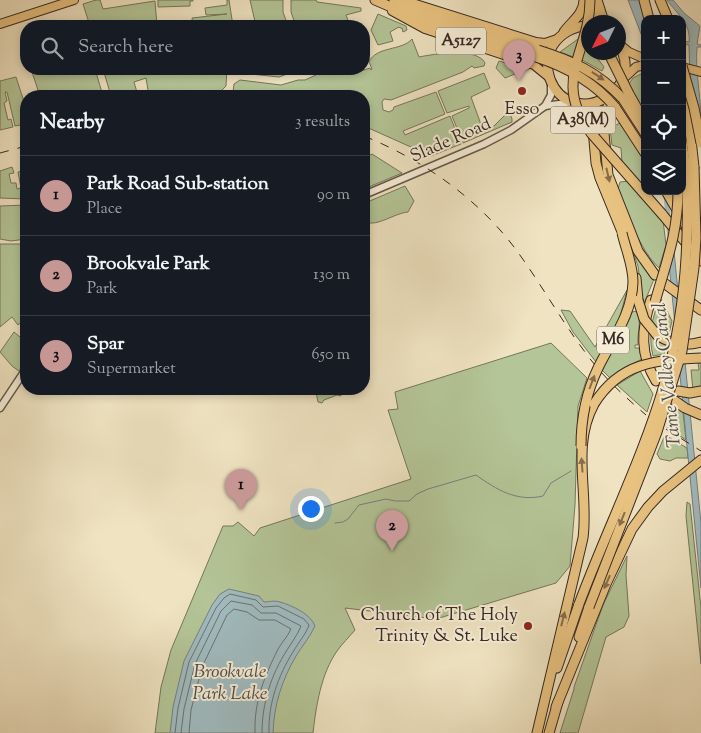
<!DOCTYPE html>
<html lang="en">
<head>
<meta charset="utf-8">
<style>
	:root { --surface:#171b24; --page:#20242c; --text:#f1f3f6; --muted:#9ea1a6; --line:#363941; --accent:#c59692 }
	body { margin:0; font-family:"Sorts Mill Goudy",serif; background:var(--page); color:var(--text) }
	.controls { position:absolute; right:15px; top:15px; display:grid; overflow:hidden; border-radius:10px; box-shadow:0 2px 8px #0003 }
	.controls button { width:45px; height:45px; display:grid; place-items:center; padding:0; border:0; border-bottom:1px solid var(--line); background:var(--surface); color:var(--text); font:25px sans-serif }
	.compass { position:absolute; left:581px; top:15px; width:45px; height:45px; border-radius:50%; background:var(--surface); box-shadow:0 2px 8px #0003; rotate:227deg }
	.you { position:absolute; left:310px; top:508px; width:18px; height:18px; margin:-12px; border:4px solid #fff; border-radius:50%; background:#1a73e8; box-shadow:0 0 0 8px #1a73e833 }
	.badge { display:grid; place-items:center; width:32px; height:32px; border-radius:50%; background:var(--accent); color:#111; font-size:16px; font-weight:700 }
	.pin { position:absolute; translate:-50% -41px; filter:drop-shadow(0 1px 2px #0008) }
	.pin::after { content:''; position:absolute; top:26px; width:18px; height:15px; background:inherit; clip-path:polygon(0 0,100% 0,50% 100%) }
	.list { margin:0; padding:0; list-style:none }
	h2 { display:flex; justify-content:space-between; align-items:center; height:65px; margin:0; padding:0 20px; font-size:21px }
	h2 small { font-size:16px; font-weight:400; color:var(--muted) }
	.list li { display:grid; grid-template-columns:32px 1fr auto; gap:15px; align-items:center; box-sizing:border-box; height:80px; padding:0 20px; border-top:1px solid var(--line) }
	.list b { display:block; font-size:19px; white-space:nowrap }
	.list p { margin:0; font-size:16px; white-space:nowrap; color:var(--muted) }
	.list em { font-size:16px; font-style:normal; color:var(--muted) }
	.icon { flex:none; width:28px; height:28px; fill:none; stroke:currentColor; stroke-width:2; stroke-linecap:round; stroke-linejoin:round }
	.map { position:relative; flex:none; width:701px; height:733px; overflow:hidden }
	.search { position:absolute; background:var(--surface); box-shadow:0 2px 8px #0003; left:20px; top:20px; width:350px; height:55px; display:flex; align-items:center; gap:12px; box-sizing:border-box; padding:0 18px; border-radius:20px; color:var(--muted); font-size:19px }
	.panel { position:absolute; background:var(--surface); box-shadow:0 2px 8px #0003; left:20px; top:90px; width:350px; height:305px; border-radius:20px }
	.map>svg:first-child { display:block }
	.green { fill:#b4c597; stroke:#75765c }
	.water { fill:#a0bbbf; stroke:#768080 }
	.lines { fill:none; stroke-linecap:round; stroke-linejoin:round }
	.shore { stroke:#6b7270; stroke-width:1 }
	.stream { stroke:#768080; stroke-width:1 }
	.canal { stroke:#a0bbbf; stroke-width:5 }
	.motorway-tunnel { stroke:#cabea1; stroke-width:9; stroke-dasharray:9 4.5; stroke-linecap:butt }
	.tertiary-casing { stroke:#64574a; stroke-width:9 }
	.primary-casing { stroke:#362822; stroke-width:10 }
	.trunk-casing { stroke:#362822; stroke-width:11 }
	.motorway-casing { stroke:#362822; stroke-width:11 }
	.tertiary { stroke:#f5edd7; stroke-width:6 }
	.primary { stroke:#e8c280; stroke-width:8 }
	.trunk { stroke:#e8c280; stroke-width:9 }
	.motorway { stroke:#e8c280; stroke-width:9 }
	.rail { stroke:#362822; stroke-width:1; stroke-dasharray:9 9; stroke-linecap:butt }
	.motorway-bridge-casing { stroke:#362822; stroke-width:11; stroke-linecap:butt }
	.motorway-bridge { stroke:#e8c280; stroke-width:9 }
	.oneway { fill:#866d4c }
	.poi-dot { fill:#8f2418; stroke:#f5edd7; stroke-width:2 }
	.labels { text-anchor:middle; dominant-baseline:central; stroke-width:4; stroke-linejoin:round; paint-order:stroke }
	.shield { fill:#f5edd7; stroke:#6f6358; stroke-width:1 }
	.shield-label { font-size:16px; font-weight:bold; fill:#362822 }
	.poi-label { font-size:18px; fill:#362822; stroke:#f5edd7 }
	.street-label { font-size:18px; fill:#362822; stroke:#f5edd7 }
	.water-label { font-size:19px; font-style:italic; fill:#504d49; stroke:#f5edd7 }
</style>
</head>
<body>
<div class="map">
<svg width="701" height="733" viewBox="0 0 701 733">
	<rect width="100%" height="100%" fill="#efe3c1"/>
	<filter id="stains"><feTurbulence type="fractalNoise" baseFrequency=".004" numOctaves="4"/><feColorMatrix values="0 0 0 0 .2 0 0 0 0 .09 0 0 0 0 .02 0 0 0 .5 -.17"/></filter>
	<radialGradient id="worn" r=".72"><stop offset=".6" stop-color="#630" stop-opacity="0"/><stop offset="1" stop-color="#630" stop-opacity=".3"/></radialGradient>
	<g class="green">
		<polygon points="96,0 100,0 103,9 155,1 157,26 90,26 83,4"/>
		<polygon points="158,0 193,0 193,1 190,1 190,6 158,7"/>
		<polygon points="227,0 229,0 233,26 232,26 231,21 223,22 224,26 222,26 221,22 214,23 214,26 212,26 212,23 204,24 204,26 202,26 202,24 198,24 198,26 193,26 192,18 227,14 206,15 205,8 227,5"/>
		<polygon points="250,0 283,0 283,12 288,26 256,26"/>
		<polygon points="291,0 316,0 317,2 361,8 361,11 346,15 349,23 352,23 352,26 296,26 291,12"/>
		<polygon points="378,14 406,26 407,30 403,32 402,28 400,28 399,27 390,32 393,41 378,45 371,30"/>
		<polygon points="587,38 588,38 588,52 598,59 604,67 602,71 584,61 560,52 578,39"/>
		<path d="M412,39l7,18c15,-3 58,-10 66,6l-1,3 -10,2 -2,-2 -9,6 -72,28 -7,-1 -2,3 1,8 6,2 4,-2 1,-3 42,-15 9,22 -42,17 2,4 45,-19 11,28 -30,12 -67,-30v-30h-135l4,-4 1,-8 6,-4 41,5 17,-5h7l11,-5 -2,-6h46l1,2 9,-3 1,2 1,-1 -3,-7c7,-16 33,-11 43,-23z"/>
		<polygon points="499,61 519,67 529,68 529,69 524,71 523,69 522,71 505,78 496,68"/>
		<polygon points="43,69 95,69 103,96 40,96 32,72"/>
		<polygon points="103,69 227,69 226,86 220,92 149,96 146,78 134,82 138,96 111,96"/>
		<polygon points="237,69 301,69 279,77 241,73"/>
		<polygon points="645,72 645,116 628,85 633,78"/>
		<polygon points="484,73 490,88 471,97 483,130 494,126 509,111 512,119 512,122 463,143 452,116 469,108 469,106 447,113 438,91"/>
		<polygon points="16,77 26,108 26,124 15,126 7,92 5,92 7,101 4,103 8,120 11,119 13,127 0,130 0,81"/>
		<polygon points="622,122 645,161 645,189 622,162 621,148 612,145 610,128"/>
		<polygon points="366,153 371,155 372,154 402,173 364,189 364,154"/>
		<polygon points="12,167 14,173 9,174 11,183 16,183 17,189 21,188 18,172 22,171 26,190 26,199 0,198 0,171"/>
		<path d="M629,181l34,39 3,25 -7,23c-21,-20 -30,-53 -41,-79l2,-7z"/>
		<path d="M405,186l9,15 -6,11c-13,1 -31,15 -42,10l-2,-4 1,-15z"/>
		<polygon points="26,205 26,239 11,241 0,239 0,206"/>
		<polygon points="0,244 26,244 26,318 18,325 12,317 0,327"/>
		<polygon points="631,246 654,279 645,301 643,303 638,266"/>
		<polygon points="627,290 620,317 596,362 573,332 561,310 570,311 595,347"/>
		<path d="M661,299l11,22 -8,33 -11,2c-5,-20 -1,-37 6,-56z"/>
		<path d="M637,311c5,12 0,21 1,34h-3v3h4l3,11 -20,10 -12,9 -8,-8 30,-58z"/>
		<polygon points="14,332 26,342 26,361 19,371 12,366 0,352"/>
		<path d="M551,343l36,35 -9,28 -3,99 -5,61 -14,17 -120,36 -91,-11 10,22c-6,7 -13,14 -18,21 -16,23 -21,55 -24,82h-158l6,-46 10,-37 52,-124h10l5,-4 16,14 6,-8 151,-49 -23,-69 10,-1 -3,-17z"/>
		<polygon points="698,362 701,362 701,388 693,390 691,370 699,370"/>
		<polygon points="640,371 653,394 647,412 617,385"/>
		<polygon points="327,389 342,389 343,394 340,396 337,395 324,400 322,403 318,402 316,392"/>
		<polygon points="675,406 683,412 686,440 668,428"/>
		<polygon points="665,435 687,448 688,458 676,458 670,461 660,459 657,454"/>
		<polygon points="687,502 690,504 701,608 701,664 686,516"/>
		<polygon points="627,556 626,575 629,616 624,627 606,637 578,733 560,733 574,689 574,687 603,605"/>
	</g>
	<g class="water">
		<polygon points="628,0 644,0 645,44"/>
		<path d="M667,0h6l11,13 16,13 -3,18 4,1v2h-4c-2,25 4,49 4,74l-11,-39 -1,-37 -7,-1v-3l7,1c2,-19 -12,-28 -22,-42z"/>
		<polygon points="673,241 701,523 701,588 670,274 668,242"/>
		<path d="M229,589l30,7 5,6c5,0 10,-2 16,0 11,3 31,12 35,24 -5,11 -13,20 -19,30 -14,24 -22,48 -23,77h-103l3,-26 11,-46 28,-56 8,-11z"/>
	</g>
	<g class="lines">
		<g class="shore">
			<path d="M175,733l3,-25 11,-46 27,-54 8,-10 6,-4 26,6 7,7 15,-1 26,13 5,6c-3,9 -11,18 -16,27 -15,24 -25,52 -24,81"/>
			<path d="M181,733l3,-24 11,-45 26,-53 10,-10 21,4 9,8h15l25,13c-3,8 -9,16 -14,24 -16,25 -25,53 -25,83"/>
			<path d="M189,733l2,-23 11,-43 25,-52 7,-6 13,3 12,8h16l16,9c-3,7 -9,13 -13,20 -14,29 -24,52 -23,84"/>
		</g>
		<path class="stream" d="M335,523l8,-1 5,-3 11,-14 27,-6 9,2h14l8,-7 11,-5 48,-14c21,15 41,27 67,21l8,-13 20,-12"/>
		<polyline class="canal" points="666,195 670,238"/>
		<polyline class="motorway-tunnel" points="658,374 669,386"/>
		<defs>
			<g id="tertiary">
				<polyline points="545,106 573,102"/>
				<polyline points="364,195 484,144 511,130 545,106 551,95 551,82"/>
				<polyline points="0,408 26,369"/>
			</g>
			<g id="primary">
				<polyline points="403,0 536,42 545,43 557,39"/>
				<polyline points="392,11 425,29 534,65 550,78"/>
				<polyline points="0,24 74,0"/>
				<polyline points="618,43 629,52 645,59"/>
				<polyline points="682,67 701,72"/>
				<polyline points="623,79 636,67 645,65"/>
			</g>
			<g id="trunk">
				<polyline points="597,0 604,22"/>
				<path d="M588,26c-14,0 -27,7 -35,19 -6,10 -7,23 -3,34 20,52 99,14 68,-36"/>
				<path d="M564,32c7,-10 20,-18 20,-32"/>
			</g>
			<g id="motorway">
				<polyline points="375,0 426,22 536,57"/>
				<polyline points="394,0 422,13 538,50"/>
				<polyline points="592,0 597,22"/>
				<polyline points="644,0 649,19"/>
				<polyline points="660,0 668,19"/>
				<polyline points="682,87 690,130 694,167"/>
				<polyline points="614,93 605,113 603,123 608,175 638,251 655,275"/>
				<polyline points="629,94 642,117"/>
				<polyline points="623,99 645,133"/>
				<polyline points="578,103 589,112 592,118 596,163 600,178 625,239"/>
				<polyline points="615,107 645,153"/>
				<polyline points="682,143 686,168"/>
				<polyline points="666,191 701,252"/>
				<polyline points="679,191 701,229"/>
				<polyline points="662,214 701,261"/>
				<polyline points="636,278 638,300"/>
				<polyline points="664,283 701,310"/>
				<path d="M651,300c-10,29 -11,55 5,81"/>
				<path d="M657,335c14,9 28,12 44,7"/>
				<polyline points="678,391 690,393 701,391"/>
				<polyline points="675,401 685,408 701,415"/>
				<polyline points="579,637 589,607"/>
				<polyline points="557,668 579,604"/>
				<polyline points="556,707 606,584 632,529 648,507 663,491 701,460"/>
				<path d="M537,733l46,-195c6,-45 -12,-92 11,-134"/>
				<polyline points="549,733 558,702"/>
			</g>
		</defs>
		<use href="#tertiary" class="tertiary-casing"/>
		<use href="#primary" class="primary-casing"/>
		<use href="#trunk" class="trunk-casing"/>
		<use href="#motorway" class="motorway-casing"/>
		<use href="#tertiary" class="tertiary"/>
		<use href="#primary" class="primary"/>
		<use href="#trunk" class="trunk"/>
		<use href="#motorway" class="motorway"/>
		<g class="rail">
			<path d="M364,136c59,24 115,63 153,115 24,33 44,69 68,101 17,24 39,44 61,63"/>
			<polyline points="0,153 26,146"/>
			<polyline points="666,429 701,451"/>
		</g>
		<defs>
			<g id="motorway-bridge">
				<path d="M590,0c0,52 -39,80 1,133l71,81"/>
				<path d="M538,50c35,11 60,22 85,49"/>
				<polyline points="608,52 629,94"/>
				<path d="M536,57c31,10 58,25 79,50"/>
				<polyline points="682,66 694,108 701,143"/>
				<polyline points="638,300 644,319 657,335"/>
				<path d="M655,302c11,-39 23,-69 23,-111"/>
				<path d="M594,404c26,-42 62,-44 107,-46"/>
				<path d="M581,446c0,-27 5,-53 17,-78 14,-29 34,-53 35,-86 0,-17 -7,-32 -11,-49"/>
				<path d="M579,604c28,-75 64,-146 86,-222 21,-70 25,-142 21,-214"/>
				<polyline points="589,607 657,432 682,351 694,268 696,238 694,167"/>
			</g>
		</defs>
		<use href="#motorway-bridge" class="motorway-bridge-casing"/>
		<use href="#motorway-bridge" class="motorway-bridge"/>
	</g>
	<defs><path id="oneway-solid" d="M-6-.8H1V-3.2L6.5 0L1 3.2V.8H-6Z" transform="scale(1.25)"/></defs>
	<g class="oneway">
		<use href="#oneway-solid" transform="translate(598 76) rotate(34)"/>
		<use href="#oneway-solid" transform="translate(608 175) rotate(77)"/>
		<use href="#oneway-solid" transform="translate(592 382) rotate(-69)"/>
		<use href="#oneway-solid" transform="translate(582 465) rotate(-94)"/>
		<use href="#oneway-solid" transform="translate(622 519) rotate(112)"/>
		<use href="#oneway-solid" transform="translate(607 582) rotate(114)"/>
		<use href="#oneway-solid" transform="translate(563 619) rotate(-76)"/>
	</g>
	<g class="poi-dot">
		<circle cx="522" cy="91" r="5"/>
		<circle cx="528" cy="626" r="5"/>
	</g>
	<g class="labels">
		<g class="shield">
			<rect x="436" y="27.5" width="50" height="27" rx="4"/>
			<rect x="550.5" y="106.5" width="65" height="27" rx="4"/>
			<rect x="597" y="326.5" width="32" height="27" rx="4"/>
		</g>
		<g class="shield-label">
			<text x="461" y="41">A5127</text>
			<text x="583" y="120">A38(M)</text>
			<text x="613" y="340">M6</text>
		</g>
		<g class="poi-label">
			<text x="522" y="110">Esso</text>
			<text x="518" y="616" text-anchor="end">Church of The Holy<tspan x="518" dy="21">Trinity &amp; St. Luke</tspan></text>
		</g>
		<g class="street-label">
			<text transform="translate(451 141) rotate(-24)">Slade Road</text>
		</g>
		<g class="water-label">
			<text transform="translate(668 375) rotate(-96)">Tame Valley Canal</text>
			<text x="230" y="672">Brookvale<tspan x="230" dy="22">Park Lake</tspan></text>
		</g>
	</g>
	<rect width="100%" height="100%" filter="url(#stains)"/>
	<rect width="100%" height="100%" fill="url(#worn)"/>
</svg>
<div class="controls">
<button>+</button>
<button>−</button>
<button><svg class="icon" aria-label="locate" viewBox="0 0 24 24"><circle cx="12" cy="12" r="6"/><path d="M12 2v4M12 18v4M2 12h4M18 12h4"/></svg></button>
<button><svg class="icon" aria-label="layers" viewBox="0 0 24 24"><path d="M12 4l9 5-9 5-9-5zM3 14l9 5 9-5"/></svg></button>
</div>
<svg class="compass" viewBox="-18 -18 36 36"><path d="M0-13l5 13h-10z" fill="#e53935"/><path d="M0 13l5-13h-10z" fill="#9ea1a6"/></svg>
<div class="you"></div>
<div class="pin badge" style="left:241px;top:510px">1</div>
<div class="pin badge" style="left:392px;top:551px">2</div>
<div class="pin badge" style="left:519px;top:81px">3</div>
<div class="search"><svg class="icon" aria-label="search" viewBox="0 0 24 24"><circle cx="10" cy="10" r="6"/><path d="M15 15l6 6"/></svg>Search here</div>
<section class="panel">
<h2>Nearby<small>3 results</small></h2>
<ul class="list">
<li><span class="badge">1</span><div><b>Park Road Sub-station</b><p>Place</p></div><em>90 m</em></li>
<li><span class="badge">2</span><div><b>Brookvale Park</b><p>Park</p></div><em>130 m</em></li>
<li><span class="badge">3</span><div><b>Spar</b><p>Supermarket</p></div><em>650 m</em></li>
</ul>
</section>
</div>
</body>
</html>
